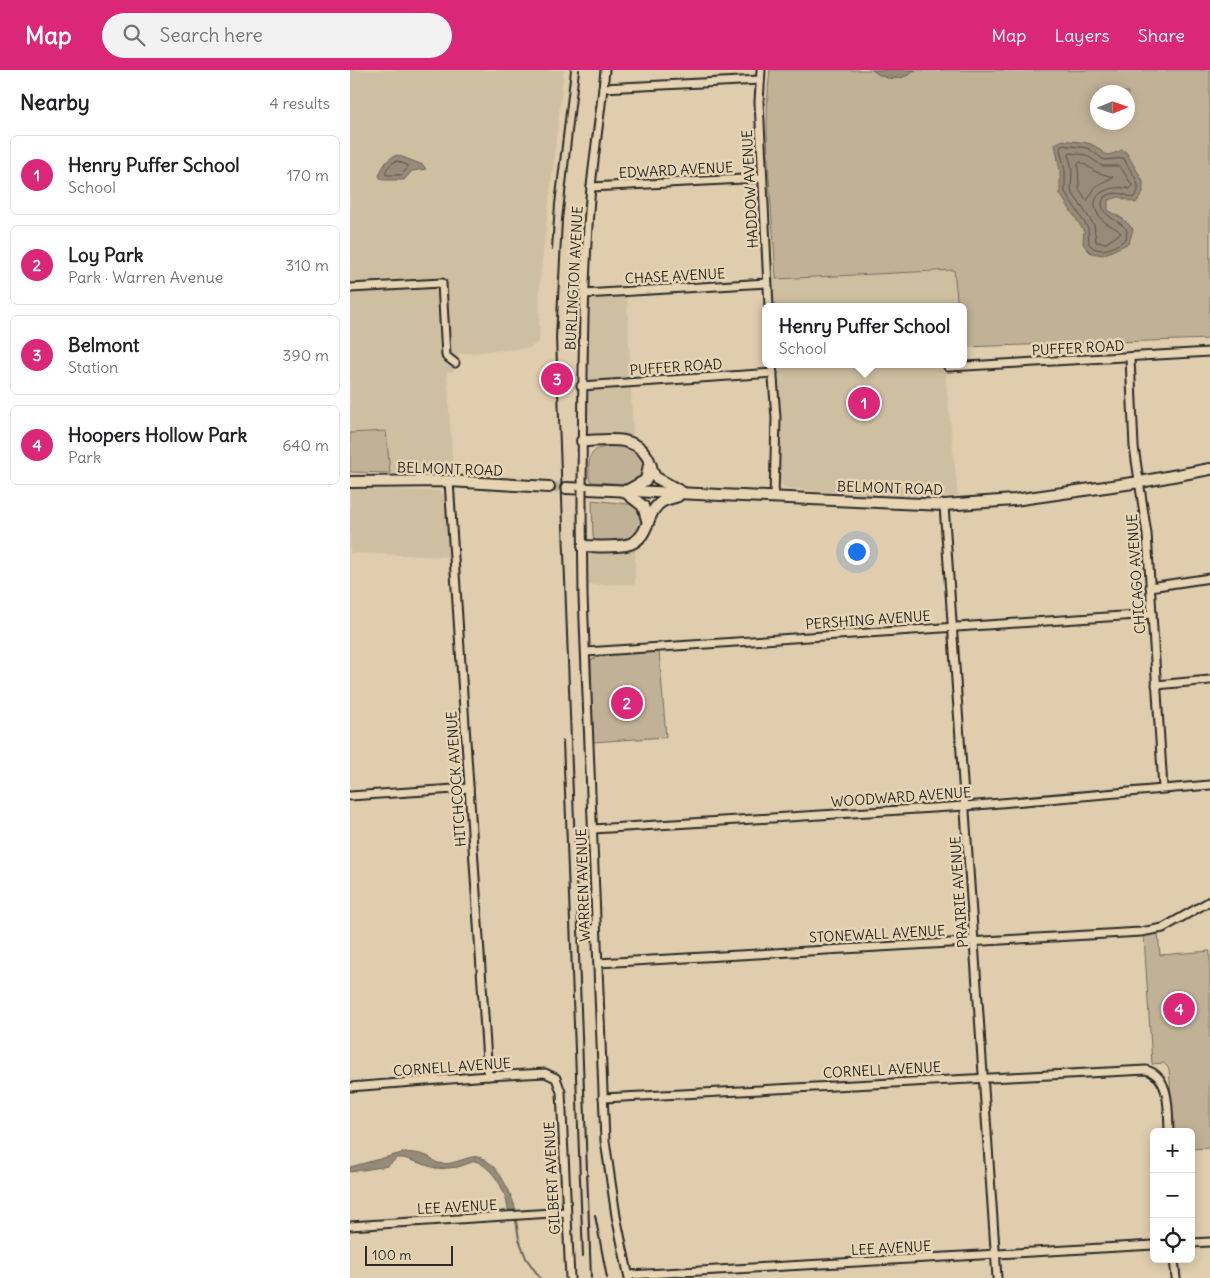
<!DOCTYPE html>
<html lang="en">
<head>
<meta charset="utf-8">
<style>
	:root { --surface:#fff; --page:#f2f2f2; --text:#202124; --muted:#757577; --line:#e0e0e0; --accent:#db2777 }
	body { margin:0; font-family:Delius,sans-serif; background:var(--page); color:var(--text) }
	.controls { position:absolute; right:15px; bottom:15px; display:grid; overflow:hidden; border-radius:8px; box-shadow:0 2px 12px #0003 }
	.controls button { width:45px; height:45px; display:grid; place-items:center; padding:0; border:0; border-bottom:1px solid var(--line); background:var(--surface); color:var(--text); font:25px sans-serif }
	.compass { position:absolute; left:740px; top:15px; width:45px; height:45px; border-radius:50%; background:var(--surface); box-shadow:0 2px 12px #0003; rotate:88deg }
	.scale { position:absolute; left:15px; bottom:12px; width:88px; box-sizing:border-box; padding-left:5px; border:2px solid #2b2b2b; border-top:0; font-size:14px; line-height:18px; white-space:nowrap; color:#2b2b2b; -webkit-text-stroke:4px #e7d4b2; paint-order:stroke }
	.you { position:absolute; left:506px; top:481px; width:18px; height:18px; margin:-12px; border:4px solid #fff; border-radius:50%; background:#1a73e8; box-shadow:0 0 0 8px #1a73e833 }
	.badge { display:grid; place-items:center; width:32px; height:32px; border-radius:50%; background:var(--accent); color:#fff; font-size:16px; font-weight:700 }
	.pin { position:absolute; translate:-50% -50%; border:2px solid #fff; box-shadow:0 1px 5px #0006 }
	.popup { position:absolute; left:412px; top:233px; width:205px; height:65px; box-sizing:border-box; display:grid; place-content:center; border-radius:8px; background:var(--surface); filter:drop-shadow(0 1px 4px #0005); font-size:16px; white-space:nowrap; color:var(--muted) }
	.popup b { font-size:19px; color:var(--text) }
	.popup::after { content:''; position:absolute; left:50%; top:100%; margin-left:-10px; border:10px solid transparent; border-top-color:var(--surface) }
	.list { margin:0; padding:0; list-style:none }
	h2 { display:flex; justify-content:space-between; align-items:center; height:65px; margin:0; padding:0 20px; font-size:21px }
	h2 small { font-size:16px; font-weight:400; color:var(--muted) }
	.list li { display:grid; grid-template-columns:32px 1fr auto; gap:15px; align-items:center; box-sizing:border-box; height:80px; margin:0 10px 10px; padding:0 10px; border:1px solid var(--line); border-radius:8px }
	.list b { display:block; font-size:19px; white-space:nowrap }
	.list p { margin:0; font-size:16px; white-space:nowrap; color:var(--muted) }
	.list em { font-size:16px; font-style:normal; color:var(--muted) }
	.icon { flex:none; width:28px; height:28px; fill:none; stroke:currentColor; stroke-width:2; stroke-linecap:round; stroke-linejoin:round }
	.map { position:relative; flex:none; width:860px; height:1208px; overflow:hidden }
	header { display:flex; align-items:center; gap:30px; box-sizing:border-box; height:70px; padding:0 25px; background:var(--accent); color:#fff }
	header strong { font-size:24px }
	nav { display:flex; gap:28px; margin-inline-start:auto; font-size:18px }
	.search { width:350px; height:45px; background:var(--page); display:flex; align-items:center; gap:12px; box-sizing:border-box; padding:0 18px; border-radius:28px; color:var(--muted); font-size:19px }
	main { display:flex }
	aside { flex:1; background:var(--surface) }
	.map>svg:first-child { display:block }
	.built { fill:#cfbfa1 }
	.green { fill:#c1b297; stroke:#766e61; fill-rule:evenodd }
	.water { fill:#968a78; stroke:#6b6459 }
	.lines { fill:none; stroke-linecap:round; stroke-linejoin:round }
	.shore { stroke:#56514a; stroke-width:1 }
	.stream { stroke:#6b6459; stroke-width:2 }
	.secondary-tunnel { stroke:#bbad93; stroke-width:10; stroke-dasharray:10 5; stroke-linecap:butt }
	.minor-casing { stroke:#2b2b2b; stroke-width:11 }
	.secondary-casing { stroke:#2b2b2b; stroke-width:14 }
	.minor { stroke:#e7d4b2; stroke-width:7 }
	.secondary { stroke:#e7d4b2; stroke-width:10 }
	.rail { stroke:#2b2b2b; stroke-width:2 }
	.minor-bridge-casing { stroke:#2b2b2b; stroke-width:11; stroke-linecap:butt }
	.minor-bridge { stroke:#e7d4b2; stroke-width:7 }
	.labels { text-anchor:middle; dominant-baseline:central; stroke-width:5; stroke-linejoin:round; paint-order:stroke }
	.street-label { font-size:14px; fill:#2b2b2b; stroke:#e7d4b2 }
</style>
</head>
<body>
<header>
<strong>Map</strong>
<div class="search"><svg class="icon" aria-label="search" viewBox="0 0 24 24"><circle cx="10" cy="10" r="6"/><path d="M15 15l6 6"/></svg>Search here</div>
<nav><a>Map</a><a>Layers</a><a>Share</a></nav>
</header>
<main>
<aside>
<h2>Nearby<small>4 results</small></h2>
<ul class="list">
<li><span class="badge">1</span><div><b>Henry Puffer School</b><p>School</p></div><em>170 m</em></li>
<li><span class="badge">2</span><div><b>Loy Park</b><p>Park · Warren Avenue</p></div><em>310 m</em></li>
<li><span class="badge">3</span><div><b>Belmont</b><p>Station</p></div><em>390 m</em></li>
<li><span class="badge">4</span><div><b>Hoopers Hollow Park</b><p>Park</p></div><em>640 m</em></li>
</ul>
</aside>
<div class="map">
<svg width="860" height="1208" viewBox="0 0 860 1208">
	<rect width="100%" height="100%" fill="#dfcdad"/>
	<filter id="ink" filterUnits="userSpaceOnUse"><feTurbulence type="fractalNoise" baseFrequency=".02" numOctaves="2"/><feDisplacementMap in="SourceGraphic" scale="10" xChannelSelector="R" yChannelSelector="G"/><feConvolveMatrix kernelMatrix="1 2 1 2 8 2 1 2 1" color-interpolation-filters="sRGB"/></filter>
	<g filter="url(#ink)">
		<g class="built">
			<polygon points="0,0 214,0 190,210 189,272 179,278 107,284 108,290 103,302 97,302 103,400 101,404 40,403 36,361 0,363"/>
			<polygon points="605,200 608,237 424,237 422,209"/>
			<polygon points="277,224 283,366 237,366 236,307 238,226"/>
			<polygon points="427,294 596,294 596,311 608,426 535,427 434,418 429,408 431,402 431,356"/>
			<polygon points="0,418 90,421 96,428 97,436 99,487 0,483"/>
			<polygon points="285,479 285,514 237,515 238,484 277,482"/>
		</g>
		<g class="green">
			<path d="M420,0h440v269l-247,8v-40h-5l-4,-37 -178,9c-3,-66 -14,-144 -6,-209zM748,22h30v30h-30z"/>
			<polygon points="36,361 40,403 0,402 0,363"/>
			<path d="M268,376c21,4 26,8 28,30l-14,8 -41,-2c-3,-5 -2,-10 -2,-16 0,-19 13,-19 29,-20z"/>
			<path d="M242,430l45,5 6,6c0,5 1,11 0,16 -4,17 -34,18 -47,14l-3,-3z"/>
			<polygon points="309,581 316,667 242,672 241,590 252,585"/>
			<polygon points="808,863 810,885 860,881 860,1078 841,1079 841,1062 824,1062 819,999 814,993 802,994 794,866"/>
		</g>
		<g class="water">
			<path d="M522,0h44c-14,11 -29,12 -44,0z"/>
			<path d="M713,70c9,2 20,1 28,4 17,8 9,16 31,6l4,2 17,29v12l-7,10 -17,-6 -11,3v10l15,9 10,10 -4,14 -26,12 -12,-2 -6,-6 -2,-4 1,-12 -24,-37v-23l-5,-27z"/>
			<path d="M47,85l26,10 3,4 -14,2 -8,9h-22l-3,-4c4,-10 7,-17 18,-21z"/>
			<path d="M52,1083c9,-1 19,0 27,4 3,2 6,5 9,6 12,3 24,-4 34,-6 22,-4 39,36 44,53h-8c-2,-19 -14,-42 -33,-49l-17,6 -20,2 -34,-11h-7l-9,8 -38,6v-5z"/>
		</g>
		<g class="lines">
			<g class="shore">
				<path d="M712,75l26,3 16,12 20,-2c4,13 23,27 9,40 -11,-5 -18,-7 -29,-1 -8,19 14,21 23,33l-1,9c-11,8 -26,17 -37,5l-1,-16 -23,-36v-22l-5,-20z"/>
				<path d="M721,83l15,2 16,11h18l12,19 -2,4c-17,-5 -46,4 -31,27 5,8 16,10 22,17l-15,10 -10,-1 -2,-17 -23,-34 1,-21 -3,-15z"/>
				<path d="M47,91l10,4 1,3 -7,7h-15c-2,-6 5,-12 11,-14z"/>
				<polygon points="731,92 746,102 763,107 746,116 737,131 729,119 728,94"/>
			</g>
			<polyline class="stream" points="166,1151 169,1169 176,1188 190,1208"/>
			<polyline class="secondary-tunnel" points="199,417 216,418"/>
			<defs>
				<g id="minor">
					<polyline points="411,0 409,32 419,237"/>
					<polyline points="253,18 410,10"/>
					<polyline points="241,117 412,108"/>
					<polyline points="0,218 92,213 96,286 105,293"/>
					<polyline points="234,224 417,213"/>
					<polyline points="780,288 784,377 797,464 813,718"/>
					<polyline points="422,294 426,348 424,428"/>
					<polyline points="598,297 860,282"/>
					<polyline points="231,316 423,303"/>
					<polyline points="99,411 138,1006"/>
					<path d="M232,419c1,-101 0,-201 9,-302 4,-39 10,-78 14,-117"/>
					<polyline points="594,435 647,1208"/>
					<polyline points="232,438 233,526 255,1071 266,1146 279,1208"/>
					<polyline points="800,517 860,508"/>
					<polyline points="236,582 802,544"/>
					<polyline points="806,615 860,610"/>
					<polyline points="0,726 119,718"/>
					<polyline points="243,759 615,736 860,715"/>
					<polyline points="248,893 791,862 813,858 860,831"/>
					<polyline points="0,1017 138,1006 195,1003 206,1008 211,1022 220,1208"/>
					<path d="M253,1028l543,-28c25,6 22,42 23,62"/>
					<polyline points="0,1156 216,1142"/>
					<polyline points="841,1173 860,1172"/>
					<polyline points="824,1189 826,1208"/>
					<polyline points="279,1205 804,1175"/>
				</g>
				<g id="secondary">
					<path d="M232,371c21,0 51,-7 64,14 5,6 5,15 9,22l27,15"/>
					<polyline points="0,412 99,411 199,417"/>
					<polyline points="216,418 594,435 664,430 790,412 860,399"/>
					<polyline points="278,420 296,410 299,395"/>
					<polyline points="274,421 293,436 298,453"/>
					<path d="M233,476c14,0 34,2 47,-2 21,-8 15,-33 33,-43 4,-2 10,-3 15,-5"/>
				</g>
			</defs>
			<use href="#minor" class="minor-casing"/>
			<use href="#secondary" class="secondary-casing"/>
			<use href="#minor" class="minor"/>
			<use href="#secondary" class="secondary"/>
			<g class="rail">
				<polyline points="229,0 212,150 206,268 241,1208"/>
				<polyline points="202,179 205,134 221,0"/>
				<polyline points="213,671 233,1186"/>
				<polyline points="245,1145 257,1208"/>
			</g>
			<defs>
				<polyline id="minor-bridge" points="232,438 232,419"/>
			</defs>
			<use href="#minor-bridge" class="minor-bridge-casing"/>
			<use href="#minor-bridge" class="minor-bridge"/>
		</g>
	</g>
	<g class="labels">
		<g class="street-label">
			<text transform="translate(326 100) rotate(-3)">EDWARD AVENUE</text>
			<text transform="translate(400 119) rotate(-93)">HADDOW AVENUE</text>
			<text transform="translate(325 206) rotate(-3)">CHASE AVENUE</text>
			<text transform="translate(224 208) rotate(-87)">BURLINGTON AVENUE</text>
			<text transform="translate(728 278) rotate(-3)">PUFFER ROAD</text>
			<text transform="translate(326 297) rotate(-4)">PUFFER ROAD</text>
			<text transform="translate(100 399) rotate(2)">BELMONT ROAD</text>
			<text transform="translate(540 418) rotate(2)">BELMONT ROAD</text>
			<text transform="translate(786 504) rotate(-94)">CHICAGO AVENUE</text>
			<text transform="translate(518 550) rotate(-4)">PERSHING AVENUE</text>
			<text transform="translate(106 709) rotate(-94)">HITCHCOCK AVENUE</text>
			<text transform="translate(551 727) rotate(-4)">WOODWARD AVENUE</text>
			<text transform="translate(233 815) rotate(-92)">WARREN AVENUE</text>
			<text transform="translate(609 822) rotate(-94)">PRAIRIE AVENUE</text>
			<text transform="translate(527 864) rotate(-3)">STONEWALL AVENUE</text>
			<text transform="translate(102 997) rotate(-4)">CORNELL AVENUE</text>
			<text transform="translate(532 1000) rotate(-3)">CORNELL AVENUE</text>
			<text transform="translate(202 1108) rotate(-93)">GILBERT AVENUE</text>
			<text transform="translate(107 1137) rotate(-3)">LEE AVENUE</text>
			<text transform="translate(541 1178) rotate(-3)">LEE AVENUE</text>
		</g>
	</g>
</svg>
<div class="controls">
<button>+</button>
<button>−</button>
<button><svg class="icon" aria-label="locate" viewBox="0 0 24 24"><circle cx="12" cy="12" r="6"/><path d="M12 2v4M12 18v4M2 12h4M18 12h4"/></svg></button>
</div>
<svg class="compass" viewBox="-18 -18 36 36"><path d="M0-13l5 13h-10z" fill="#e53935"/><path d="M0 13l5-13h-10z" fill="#757577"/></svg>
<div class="scale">100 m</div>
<div class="you"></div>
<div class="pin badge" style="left:514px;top:333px">1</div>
<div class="popup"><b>Henry Puffer School</b>School</div>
<div class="pin badge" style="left:277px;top:633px">2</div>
<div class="pin badge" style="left:207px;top:309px">3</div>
<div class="pin badge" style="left:829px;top:939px">4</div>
</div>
</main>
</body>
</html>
